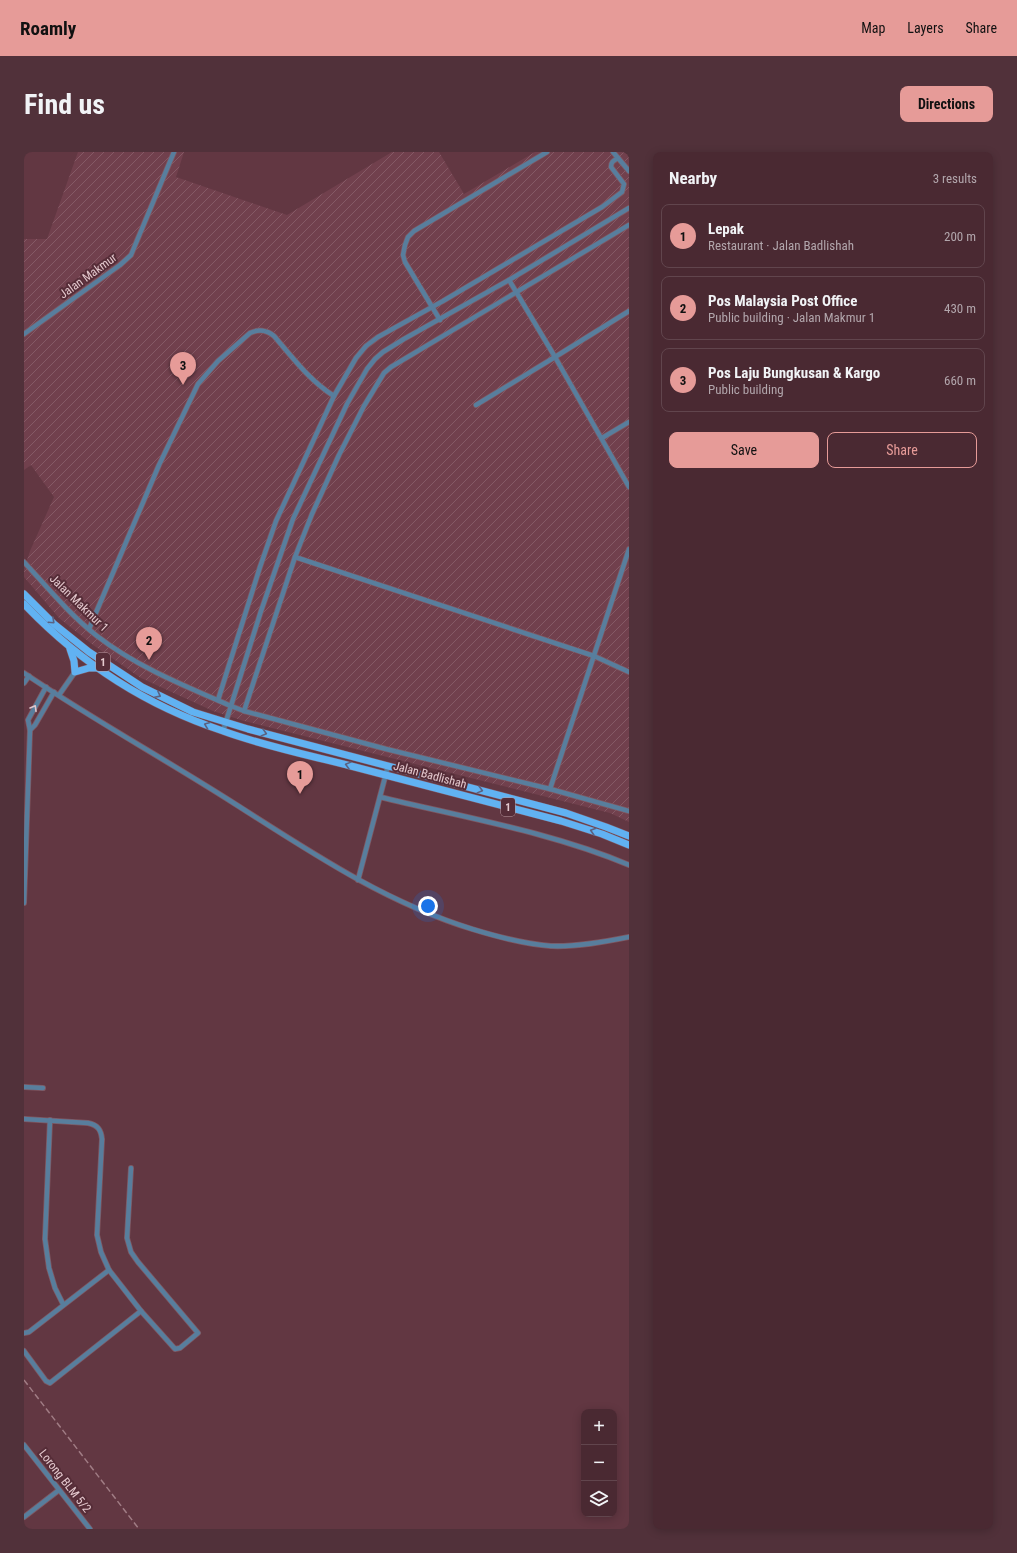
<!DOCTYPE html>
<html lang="en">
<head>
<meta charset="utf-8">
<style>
	:root { --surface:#4a2932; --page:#51313a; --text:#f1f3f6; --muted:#b2a6ac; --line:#61454d; --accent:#e69b98 }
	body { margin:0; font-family:"Roboto Condensed",sans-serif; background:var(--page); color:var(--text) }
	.controls { position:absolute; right:12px; bottom:12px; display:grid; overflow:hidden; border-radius:8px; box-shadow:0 2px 10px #0003 }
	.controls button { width:36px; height:36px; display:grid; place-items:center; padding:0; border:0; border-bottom:1px solid var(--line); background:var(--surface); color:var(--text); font:20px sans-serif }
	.you { position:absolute; left:404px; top:754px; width:14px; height:14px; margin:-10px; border:3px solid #fff; border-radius:50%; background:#1a73e8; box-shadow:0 0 0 6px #1a73e833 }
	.badge { display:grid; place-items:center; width:26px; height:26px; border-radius:50%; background:var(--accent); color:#111; font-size:13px; font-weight:700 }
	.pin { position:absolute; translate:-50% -33px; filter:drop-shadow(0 1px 2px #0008) }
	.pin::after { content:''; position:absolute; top:21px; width:14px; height:12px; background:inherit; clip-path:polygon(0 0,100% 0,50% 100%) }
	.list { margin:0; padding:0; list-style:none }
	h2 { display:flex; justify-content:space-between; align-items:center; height:52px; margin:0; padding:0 16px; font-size:17px }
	h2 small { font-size:13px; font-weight:400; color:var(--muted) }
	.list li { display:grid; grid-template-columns:26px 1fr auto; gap:12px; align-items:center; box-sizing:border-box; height:64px; margin:0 8px 8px; padding:0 8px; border:1px solid var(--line); border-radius:8px }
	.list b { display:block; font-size:15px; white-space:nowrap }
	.list p { margin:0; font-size:13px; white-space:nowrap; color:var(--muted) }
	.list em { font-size:13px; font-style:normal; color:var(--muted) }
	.actions { display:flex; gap:8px; padding:12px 16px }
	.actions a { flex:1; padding:9px 0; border:1px solid var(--accent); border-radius:8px; text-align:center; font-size:14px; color:var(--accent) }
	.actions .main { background:var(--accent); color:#111 }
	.icon { flex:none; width:22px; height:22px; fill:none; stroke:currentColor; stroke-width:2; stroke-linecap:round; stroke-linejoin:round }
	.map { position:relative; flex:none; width:605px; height:1377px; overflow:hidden; border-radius:8px }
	header { display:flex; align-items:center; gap:24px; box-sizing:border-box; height:56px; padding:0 20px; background:var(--accent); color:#111 }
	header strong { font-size:19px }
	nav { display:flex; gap:22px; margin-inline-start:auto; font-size:14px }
	.intro { display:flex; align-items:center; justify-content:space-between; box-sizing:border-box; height:96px; padding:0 24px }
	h1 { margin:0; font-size:28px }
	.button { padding:10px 18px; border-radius:8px; background:var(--accent); color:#111; font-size:14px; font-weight:700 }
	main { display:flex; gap:24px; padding:0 24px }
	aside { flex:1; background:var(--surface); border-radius:8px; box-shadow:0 2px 10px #0003 }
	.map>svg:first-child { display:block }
	.industrial { fill:url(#industrial-furrows) }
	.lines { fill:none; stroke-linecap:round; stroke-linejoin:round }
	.minor-casing { stroke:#7f5761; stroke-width:6 }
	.primary-casing { stroke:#7f5761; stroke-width:8 }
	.minor { stroke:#587e9d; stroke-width:4.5 }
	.primary { stroke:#61b2f2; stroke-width:7 }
	.rail { stroke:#a07c84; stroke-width:1.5; stroke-dasharray:6 3; stroke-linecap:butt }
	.oneway { stroke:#5a6282 }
	.oneway2 { stroke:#dec6cc }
	.labels { text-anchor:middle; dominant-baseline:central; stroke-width:4; stroke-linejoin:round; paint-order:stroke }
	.shield { fill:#562d38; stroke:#ba9ba2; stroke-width:1 }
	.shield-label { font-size:11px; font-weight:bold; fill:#e5cacf }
	.street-label { font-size:12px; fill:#e5cacf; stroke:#562d38 }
</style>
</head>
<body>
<header>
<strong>Roamly</strong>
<nav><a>Map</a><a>Layers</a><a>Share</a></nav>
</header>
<div class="intro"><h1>Find us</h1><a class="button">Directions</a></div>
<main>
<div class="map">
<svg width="605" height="1377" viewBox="0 0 605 1377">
	<defs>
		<pattern id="industrial-furrows" width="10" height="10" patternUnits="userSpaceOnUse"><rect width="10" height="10" fill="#71404d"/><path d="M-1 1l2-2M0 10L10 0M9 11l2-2" fill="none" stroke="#855a66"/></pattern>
	</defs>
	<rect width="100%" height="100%" fill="#623742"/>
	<polygon class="industrial" points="54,0 160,0 152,25 263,63 368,0 415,0 440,42 511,0 602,0 605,3 605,670 586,661 220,569 189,559 117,526 69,493 35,466 0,425 0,417 6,399 30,345 7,313 0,318 0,87 23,87"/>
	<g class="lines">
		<defs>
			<g id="minor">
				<polyline points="589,0 605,19"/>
				<polyline points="605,159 531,205 605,335"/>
				<polyline points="416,168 381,110 379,103 381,93 384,85 390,79 523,0"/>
				<polyline points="0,182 96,113 107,103 150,0"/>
				<polyline points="452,253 531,205 485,128"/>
				<polyline points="578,286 605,270"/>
				<polyline points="271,405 570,504 605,520"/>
				<path d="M0,410c23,25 46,53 73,74 40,31 88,50 134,70l13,5 142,38 164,40 79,22"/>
				<path d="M65,477l70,-164 39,-81 20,-23 32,-28c8,-4 17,-3 24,3 18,21 36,45 60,60"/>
				<path d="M0,521c68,46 139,85 208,129 77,49 152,100 240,127 26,8 52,15 79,17 26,1 53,-4 78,-9"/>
				<polyline points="0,531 5,524"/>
				<polyline points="35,543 51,520"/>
				<path d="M194,548l42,-133 16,-46 58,-125 22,-38 10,-12 12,-9 65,-36 159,-94 20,-15 2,-8 -13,-17c0,-5 2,-6 7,-9"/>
				<polyline points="220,559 271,405 288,362 315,303 340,254 360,221 367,215 605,73"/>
				<polyline points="6,578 11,573 30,540"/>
				<polyline points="199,579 237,459 269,367 323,252 343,217 351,207 359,200 380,187 485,128 605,56"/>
				<polyline points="526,637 605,397"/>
				<path d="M356,645c82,20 171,35 249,68"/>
				<polyline points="334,728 364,614"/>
				<polyline points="0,751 6,578 4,568 22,535"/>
				<polyline points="0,935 19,936"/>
				<path d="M0,967l64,4c10,2 13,7 14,16l-5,96 4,17 8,18 32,41 34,38 5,-1 18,-15 -60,-71 -7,-10 -4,-14 4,-70"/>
				<polyline points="26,968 21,1087 25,1116 31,1136 39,1152"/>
				<polyline points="0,1181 5,1180 85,1118"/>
				<polyline points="0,1199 22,1229 26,1231 117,1159"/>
				<polyline points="0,1293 66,1377"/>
				<polyline points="0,1365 35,1338"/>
			</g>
			<g id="primary">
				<polyline points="0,442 30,472 65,500 118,535 169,560 224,577 542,661 582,675 605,684"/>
				<path d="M0,452c55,58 123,102 199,127 41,15 85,24 128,35 70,18 140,36 210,55l41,13 27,11"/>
				<polyline points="46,497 50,509 51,520 65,516 73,516"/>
			</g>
		</defs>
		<use href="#minor" class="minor-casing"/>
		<use href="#primary" class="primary-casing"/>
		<use href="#minor" class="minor"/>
		<use href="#primary" class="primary"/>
		<polyline class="rail" points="0,1228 115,1377"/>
	</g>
	<defs><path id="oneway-chevron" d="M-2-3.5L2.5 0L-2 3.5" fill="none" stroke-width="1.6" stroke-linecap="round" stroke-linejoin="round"/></defs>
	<g class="oneway">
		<use href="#oneway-chevron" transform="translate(28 469) rotate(43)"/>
		<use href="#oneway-chevron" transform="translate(134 543) rotate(27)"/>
		<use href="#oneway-chevron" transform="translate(183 573) rotate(-159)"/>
		<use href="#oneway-chevron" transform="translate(240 581) rotate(15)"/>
		<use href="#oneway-chevron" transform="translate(324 613) rotate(-165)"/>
		<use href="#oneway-chevron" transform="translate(456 638) rotate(15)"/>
		<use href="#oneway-chevron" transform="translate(569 679) rotate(-163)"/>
	</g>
	<use class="oneway2" href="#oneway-chevron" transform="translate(10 556) rotate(-60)"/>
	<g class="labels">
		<g class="shield">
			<rect x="72" y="501" width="14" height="18" rx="3"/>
			<rect x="477" y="646" width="14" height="18" rx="3"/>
		</g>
		<g class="shield-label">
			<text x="79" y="510">1</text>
			<text x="484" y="655">1</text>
		</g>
		<g class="street-label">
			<text transform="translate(64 124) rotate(-36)">Jalan Makmur</text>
			<text transform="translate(55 451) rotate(44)">Jalan Makmur 1</text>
			<text transform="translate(406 623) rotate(15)">Jalan Badlishah</text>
			<text transform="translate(41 1329) rotate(52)">Lorong BLM 5/2</text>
		</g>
	</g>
</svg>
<div class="controls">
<button>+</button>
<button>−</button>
<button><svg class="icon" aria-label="layers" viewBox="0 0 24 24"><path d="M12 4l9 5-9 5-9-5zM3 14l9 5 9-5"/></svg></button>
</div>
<div class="you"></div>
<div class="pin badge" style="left:276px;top:642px">1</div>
<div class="pin badge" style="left:125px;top:508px">2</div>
<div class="pin badge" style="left:159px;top:233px">3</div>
</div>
<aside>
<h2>Nearby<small>3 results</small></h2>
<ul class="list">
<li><span class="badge">1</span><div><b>Lepak</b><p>Restaurant · Jalan Badlishah</p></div><em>200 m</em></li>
<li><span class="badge">2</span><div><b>Pos Malaysia Post Office</b><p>Public building · Jalan Makmur 1</p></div><em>430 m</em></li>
<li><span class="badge">3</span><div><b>Pos Laju Bungkusan &amp; Kargo</b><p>Public building</p></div><em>660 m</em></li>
</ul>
<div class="actions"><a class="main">Save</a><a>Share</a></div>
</aside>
</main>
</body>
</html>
